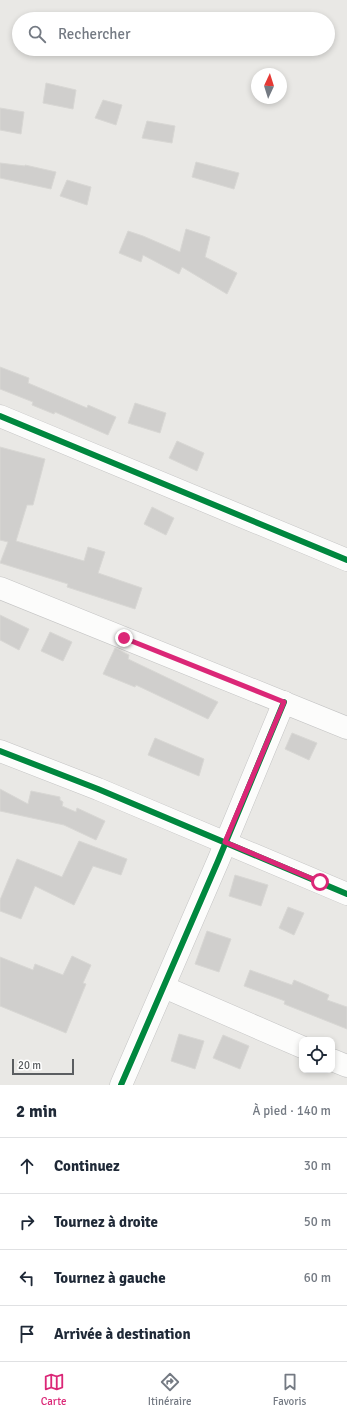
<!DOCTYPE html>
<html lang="fr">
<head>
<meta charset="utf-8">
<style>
	:root { --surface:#fff; --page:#f2f2f3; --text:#1f2937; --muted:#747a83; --line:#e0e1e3; --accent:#db2777 }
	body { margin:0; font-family:Signika,sans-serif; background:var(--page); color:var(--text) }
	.controls { position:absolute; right:12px; bottom:12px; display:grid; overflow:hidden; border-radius:8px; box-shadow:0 2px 6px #0003 }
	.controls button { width:36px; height:36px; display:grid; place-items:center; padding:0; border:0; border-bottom:1px solid var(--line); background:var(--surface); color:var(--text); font:20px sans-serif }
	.compass { position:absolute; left:251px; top:68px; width:36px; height:36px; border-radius:50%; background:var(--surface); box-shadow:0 2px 6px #0003; rotate:4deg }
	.scale { position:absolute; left:12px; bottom:10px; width:62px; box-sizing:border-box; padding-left:4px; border:2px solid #5b5e61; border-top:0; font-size:11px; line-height:14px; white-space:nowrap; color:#5b5e61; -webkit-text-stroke:3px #fff; paint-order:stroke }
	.stop { position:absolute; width:12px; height:12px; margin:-9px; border:3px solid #db2777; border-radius:50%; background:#fff }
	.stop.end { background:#db2777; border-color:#fff; box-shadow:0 1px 4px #0008 }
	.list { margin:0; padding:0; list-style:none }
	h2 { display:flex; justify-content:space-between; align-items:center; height:52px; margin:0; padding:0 16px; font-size:17px }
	h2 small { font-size:13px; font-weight:400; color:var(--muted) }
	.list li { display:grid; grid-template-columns:26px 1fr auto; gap:12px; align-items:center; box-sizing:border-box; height:56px; padding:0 16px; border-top:1px solid var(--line) }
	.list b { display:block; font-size:15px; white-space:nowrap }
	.list em { font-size:13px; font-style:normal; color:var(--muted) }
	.icon { flex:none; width:22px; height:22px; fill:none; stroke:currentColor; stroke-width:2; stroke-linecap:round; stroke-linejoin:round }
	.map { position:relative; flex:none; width:347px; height:1085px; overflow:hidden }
	.search { position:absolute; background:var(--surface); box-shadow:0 2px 6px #0003; left:12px; right:12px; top:12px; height:44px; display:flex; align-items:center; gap:10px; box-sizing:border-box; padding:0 14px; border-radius:22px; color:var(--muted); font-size:15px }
	.sheet { height:276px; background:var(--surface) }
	nav { display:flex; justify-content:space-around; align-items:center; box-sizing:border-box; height:56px; border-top:1px solid var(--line); background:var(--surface); font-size:11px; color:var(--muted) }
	nav a { display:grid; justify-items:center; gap:2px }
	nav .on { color:var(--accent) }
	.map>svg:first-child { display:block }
	.building { fill:#d0cfcd; stroke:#d8d7d4 }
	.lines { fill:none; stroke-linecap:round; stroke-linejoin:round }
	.street-casing { stroke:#c4c4c4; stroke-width:23 }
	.street { stroke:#fcfcfb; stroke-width:22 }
	.cycleway-casing { stroke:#fff; stroke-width:8 }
	.cycleway { stroke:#00873e; stroke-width:6 }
	.route { stroke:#db2777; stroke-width:5 }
</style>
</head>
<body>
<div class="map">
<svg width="347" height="1085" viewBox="0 0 347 1085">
	<rect width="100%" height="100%" fill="#e9e8e5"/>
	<g class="building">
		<polygon points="46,83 76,90 73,109 43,103"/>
		<polygon points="103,100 122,105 116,125 95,118"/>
		<polygon points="0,108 24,112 21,134 0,130"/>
		<polygon points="147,121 175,126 172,143 142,138"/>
		<polygon points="196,162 239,173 234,189 192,177"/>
		<polygon points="0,163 25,166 25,165 56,172 51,189 0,178"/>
		<polygon points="67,180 91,187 87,205 60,196"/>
		<polygon points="186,229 210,237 205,257 237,273 227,294 182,267 179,274 143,255 141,262 119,253 128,231 143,236 180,252"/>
		<polygon points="0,367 29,378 28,383 87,408 88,405 116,417 108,435 55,412 54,414 32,405 33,402 0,389"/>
		<polygon points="135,403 166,413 160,433 128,423"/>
		<polygon points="177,441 204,453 197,471 169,458"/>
		<polygon points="0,447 45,459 33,505 27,505 16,541 84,561 88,547 105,552 98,573 142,588 135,609 67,587 68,584 0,563 8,542 0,540"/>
		<polygon points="152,507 174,518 166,535 144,524"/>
		<polygon points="0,615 29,629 19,650 0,640"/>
		<polygon points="50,632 72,642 63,661 41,651"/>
		<polygon points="115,648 129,655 128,659 218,702 208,719 136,685 135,687 103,674"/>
		<polygon points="292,733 317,743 309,760 285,749"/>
		<polygon points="155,738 204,759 199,776 148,755"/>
		<polygon points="0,789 28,804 31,791 60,797 60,800 63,802 62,806 76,812 77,808 105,821 96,840 64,825 0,811"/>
		<polygon points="79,841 127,859 121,875 93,866 74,905 35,886 21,919 0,911 0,900 17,859 62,877"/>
		<polygon points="235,875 268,885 261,906 229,896"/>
		<polygon points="288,907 304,913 294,935 279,928"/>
		<polygon points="207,931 231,939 219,972 195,964"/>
		<polygon points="72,956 91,965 83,983 86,984 66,1033 0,1006 0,957 33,970 35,964 63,975"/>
		<polygon points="250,970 292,985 294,980 329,995 327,1000 347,1007 347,1029 284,1004 285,1001 244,986"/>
		<polygon points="179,1034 204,1041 195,1069 171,1061"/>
		<polygon points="223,1035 249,1046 240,1069 213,1058"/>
	</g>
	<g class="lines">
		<defs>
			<g id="street">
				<polyline points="0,416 347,560"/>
				<polyline points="0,588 347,728"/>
				<polyline points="0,751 98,789 347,894"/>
				<polyline points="164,987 302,1047"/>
				<polyline points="332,1060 347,1066"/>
				<polyline points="121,1085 218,861 284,702"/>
			</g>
		</defs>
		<use href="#street" class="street-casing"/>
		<use href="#street" class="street"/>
		<defs>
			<g id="cycleway">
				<polyline points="0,416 347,560"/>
				<polyline points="0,751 98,789 347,894"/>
				<polyline points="121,1085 218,861 284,702"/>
			</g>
		</defs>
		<use href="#cycleway" class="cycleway-casing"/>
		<use href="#cycleway" class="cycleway"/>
	</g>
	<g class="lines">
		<polyline class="route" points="124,638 284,702 225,842 320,882"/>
	</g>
</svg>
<div class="controls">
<button><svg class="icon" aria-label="locate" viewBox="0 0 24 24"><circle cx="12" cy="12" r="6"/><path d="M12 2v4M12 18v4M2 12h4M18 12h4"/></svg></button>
</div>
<svg class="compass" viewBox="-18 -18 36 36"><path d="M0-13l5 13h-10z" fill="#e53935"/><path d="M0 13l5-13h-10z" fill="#747a83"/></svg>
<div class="scale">20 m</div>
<div class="stop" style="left:320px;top:882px"></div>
<div class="stop end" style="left:124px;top:638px"></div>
<div class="search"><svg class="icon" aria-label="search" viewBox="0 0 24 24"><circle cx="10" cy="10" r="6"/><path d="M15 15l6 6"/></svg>Rechercher</div>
</div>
<section class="sheet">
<h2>2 min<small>À pied · 140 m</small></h2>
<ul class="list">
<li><svg class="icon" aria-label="ahead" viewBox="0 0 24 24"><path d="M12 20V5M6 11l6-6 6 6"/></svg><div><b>Continuez</b></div><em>30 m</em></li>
<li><svg class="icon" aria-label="right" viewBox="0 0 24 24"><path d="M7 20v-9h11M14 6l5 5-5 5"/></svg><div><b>Tournez à droite</b></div><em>50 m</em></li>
<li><svg class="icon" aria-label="left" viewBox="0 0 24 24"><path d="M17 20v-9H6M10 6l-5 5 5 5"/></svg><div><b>Tournez à gauche</b></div><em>60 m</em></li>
<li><svg class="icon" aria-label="arrive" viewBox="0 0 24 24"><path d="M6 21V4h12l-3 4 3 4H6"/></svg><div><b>Arrivée à destination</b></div></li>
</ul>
</section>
<nav>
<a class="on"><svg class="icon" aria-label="map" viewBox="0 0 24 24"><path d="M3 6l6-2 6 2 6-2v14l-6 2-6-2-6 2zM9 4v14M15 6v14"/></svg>Carte</a>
<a><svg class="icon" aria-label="directions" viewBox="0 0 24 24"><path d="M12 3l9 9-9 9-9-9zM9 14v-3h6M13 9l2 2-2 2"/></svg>Itinéraire</a>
<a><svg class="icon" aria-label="saved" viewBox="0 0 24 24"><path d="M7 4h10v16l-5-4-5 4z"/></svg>Favoris</a>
</nav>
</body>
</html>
